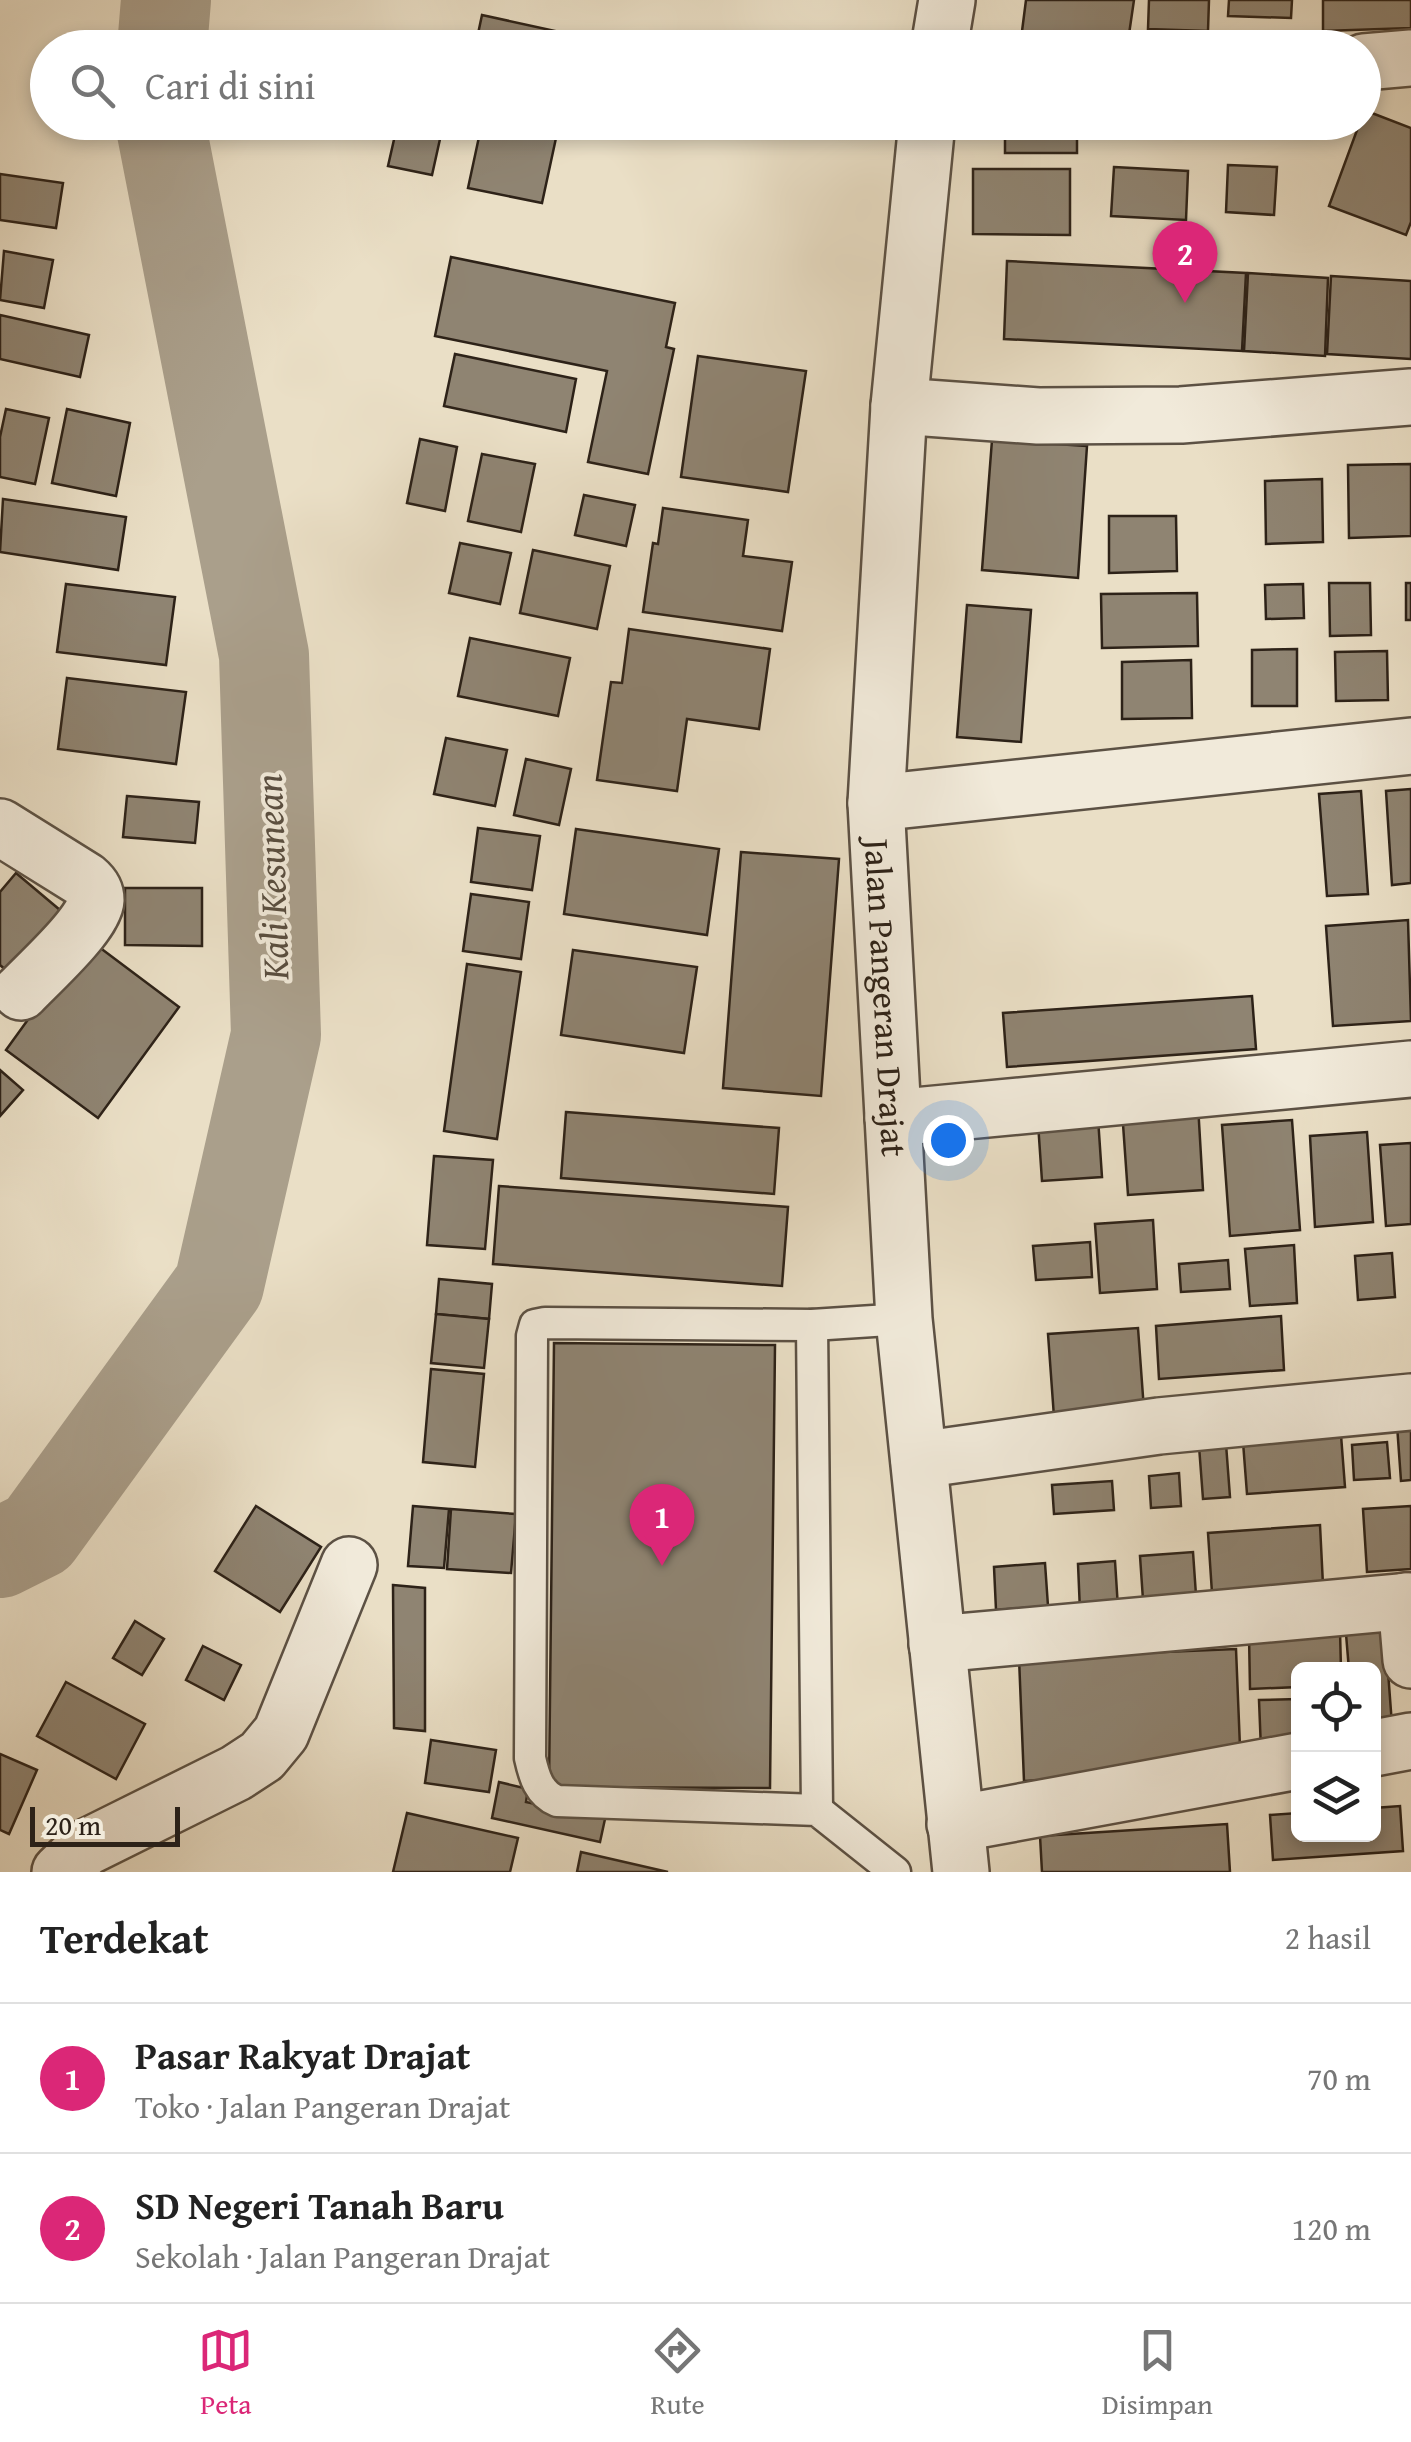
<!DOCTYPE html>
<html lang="id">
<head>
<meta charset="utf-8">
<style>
	:root { --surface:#fff; --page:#f6f6f6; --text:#222; --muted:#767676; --line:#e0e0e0; --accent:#db2777 }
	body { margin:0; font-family:"Gentium Book Plus",serif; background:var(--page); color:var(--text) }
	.controls { position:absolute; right:30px; bottom:30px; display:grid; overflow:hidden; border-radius:15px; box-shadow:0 5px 15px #0003 }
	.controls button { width:90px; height:90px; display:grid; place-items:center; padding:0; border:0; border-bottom:2px solid var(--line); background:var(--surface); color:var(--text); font:50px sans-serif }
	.scale { position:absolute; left:30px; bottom:25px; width:150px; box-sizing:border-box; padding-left:10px; border:5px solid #2d2218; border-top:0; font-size:28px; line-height:35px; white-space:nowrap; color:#2d2218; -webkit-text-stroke:8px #f1eada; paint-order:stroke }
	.you { position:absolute; left:948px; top:1140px; width:35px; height:35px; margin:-25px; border:8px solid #fff; border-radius:50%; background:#1a73e8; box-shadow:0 0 0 15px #1a73e833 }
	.badge { display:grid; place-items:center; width:65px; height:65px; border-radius:50%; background:var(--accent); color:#fff; font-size:32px; font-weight:700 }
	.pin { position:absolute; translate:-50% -82px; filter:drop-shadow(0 2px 5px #0008) }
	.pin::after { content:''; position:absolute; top:52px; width:35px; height:30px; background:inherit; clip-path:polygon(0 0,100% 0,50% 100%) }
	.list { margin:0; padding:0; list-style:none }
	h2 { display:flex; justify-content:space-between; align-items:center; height:130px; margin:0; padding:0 40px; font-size:42px }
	h2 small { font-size:32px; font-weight:400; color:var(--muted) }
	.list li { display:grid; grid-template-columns:65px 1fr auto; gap:30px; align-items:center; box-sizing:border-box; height:150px; padding:0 40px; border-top:2px solid var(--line) }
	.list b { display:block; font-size:38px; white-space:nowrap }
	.list p { margin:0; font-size:32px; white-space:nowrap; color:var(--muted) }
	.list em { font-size:32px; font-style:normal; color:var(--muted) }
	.icon { flex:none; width:55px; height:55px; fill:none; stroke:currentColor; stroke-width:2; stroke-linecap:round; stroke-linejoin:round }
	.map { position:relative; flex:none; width:1411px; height:1872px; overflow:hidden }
	.search { position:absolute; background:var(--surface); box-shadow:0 5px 15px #0003; left:30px; right:30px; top:30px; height:110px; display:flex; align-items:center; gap:25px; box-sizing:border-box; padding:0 35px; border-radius:55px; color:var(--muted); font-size:38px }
	.sheet { height:430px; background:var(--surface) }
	nav { display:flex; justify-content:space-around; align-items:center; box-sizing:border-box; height:140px; border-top:2px solid var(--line); background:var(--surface); font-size:28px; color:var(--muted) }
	nav a { display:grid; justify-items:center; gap:5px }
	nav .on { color:var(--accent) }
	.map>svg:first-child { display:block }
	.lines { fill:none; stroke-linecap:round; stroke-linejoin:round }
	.river { stroke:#aa9f8b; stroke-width:90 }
	.building { fill:#8f8472; stroke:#2d2218; stroke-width:2.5 }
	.service-casing { stroke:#5c5144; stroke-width:35 }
	.minor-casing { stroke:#5c5144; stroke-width:60 }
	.tertiary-casing { stroke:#5c5144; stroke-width:60 }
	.service { stroke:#f1eada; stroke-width:30 }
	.minor { stroke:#f1eada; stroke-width:55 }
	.tertiary { stroke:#f1eada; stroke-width:55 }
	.labels { text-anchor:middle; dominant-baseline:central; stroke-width:8; stroke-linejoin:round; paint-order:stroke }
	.street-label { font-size:35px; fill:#2d2218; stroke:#f1eada }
	.water-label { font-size:38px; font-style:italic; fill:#594e40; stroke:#f1eada }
</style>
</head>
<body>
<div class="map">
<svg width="1411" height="1872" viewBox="0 0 1411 1872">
	<rect width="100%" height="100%" fill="#eadfc6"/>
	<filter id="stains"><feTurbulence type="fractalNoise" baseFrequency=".002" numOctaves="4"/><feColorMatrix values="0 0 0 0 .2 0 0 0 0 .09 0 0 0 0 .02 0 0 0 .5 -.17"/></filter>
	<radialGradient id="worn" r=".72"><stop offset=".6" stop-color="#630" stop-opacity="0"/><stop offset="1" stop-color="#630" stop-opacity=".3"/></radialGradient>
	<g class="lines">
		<g class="river">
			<polyline points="162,48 166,0"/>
			<polyline points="0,1553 38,1534 219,1285 276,1035 264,655 160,122"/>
		</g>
	</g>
	<g class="building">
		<polygon points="1026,0 1134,0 1127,48 1077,48 1021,39"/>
		<polygon points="1149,0 1209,0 1208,31 1148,29"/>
		<polygon points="1229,0 1292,0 1291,18 1228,16"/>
		<polygon points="1323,0 1411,0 1411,28 1323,31"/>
		<polygon points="482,15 564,33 561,48 475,48"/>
		<polygon points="1364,110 1411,128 1411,222 1406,235 1329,206 1360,122 1364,122"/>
		<polygon points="398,122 442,130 432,175 388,166"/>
		<rect x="1005" y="122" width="72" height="31"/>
		<polygon points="1124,122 1176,122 1176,133 1123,130"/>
		<polygon points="482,123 556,138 542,203 468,188"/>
		<polygon points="1228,165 1277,167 1274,215 1226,212"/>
		<polygon points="1114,167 1188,171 1186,220 1111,216"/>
		<polygon points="973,169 1070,169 1070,235 973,234"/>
		<polygon points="0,174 63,183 56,228 0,220"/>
		<polygon points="4,251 53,260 44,308 0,300"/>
		<polygon points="451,257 675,303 666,347 674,349 648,474 588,462 607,371 435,336"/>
		<polygon points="1007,261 1246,273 1242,351 1004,339"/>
		<polygon points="1248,273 1328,278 1325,356 1244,351"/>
		<polygon points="1331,276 1411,281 1411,359 1327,354"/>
		<polygon points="0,315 89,335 80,377 0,359"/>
		<polygon points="455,354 576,379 566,432 444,406"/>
		<polygon points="698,356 806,371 788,492 681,477"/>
		<polygon points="6,409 49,418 35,484 0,477 0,437"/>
		<polygon points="67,409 130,423 116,496 52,483"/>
		<polygon points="420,439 457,447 445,511 407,503"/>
		<polygon points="992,440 1087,446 1078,578 982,570"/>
		<polygon points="482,454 535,464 521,532 468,521"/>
		<polygon points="1411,464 1411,536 1349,538 1348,465"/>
		<polygon points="1322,479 1323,542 1266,544 1265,481"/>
		<polygon points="584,495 635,505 626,546 575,535"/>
		<polygon points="3,499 126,517 118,570 0,552"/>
		<polygon points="663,508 748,520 743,556 792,562 782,631 643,612 653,543 658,544"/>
		<polygon points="1109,516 1176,516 1177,571 1109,573"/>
		<polygon points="460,543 511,553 500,604 449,593"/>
		<polygon points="533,550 610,566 597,629 520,613"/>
		<polygon points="1329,583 1370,583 1371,635 1330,636"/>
		<rect x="1406" y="583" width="5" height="37"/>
		<polygon points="66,584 175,597 166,665 57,652"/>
		<polygon points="1303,584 1304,618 1266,619 1265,585"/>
		<polygon points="1197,593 1198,646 1102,648 1101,594"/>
		<polygon points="967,605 1031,610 1021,742 957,737"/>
		<polygon points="629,629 770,649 759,729 687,719 677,791 597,780 611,682 622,683"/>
		<polygon points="470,638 570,658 558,716 458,696"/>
		<polygon points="1297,649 1297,706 1252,706 1252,650"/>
		<polygon points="1387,651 1388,700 1336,701 1335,652"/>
		<polygon points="1191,660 1192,718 1122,719 1122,662"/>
		<polygon points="67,678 186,692 176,764 58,749"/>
		<polygon points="446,738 507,750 495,806 434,794"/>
		<polygon points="526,759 571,769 559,825 514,815"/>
		<polygon points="1411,789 1411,883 1392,885 1386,791"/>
		<polygon points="1361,791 1368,894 1327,896 1319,794"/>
		<polygon points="127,796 199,802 195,843 123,837"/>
		<polygon points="478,828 540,836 532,890 471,882"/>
		<polygon points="576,829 719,849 707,935 564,914"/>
		<polygon points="741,852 839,859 821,1096 723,1088"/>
		<polygon points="16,873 73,921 21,983 0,965 0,892"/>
		<polygon points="125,888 202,888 202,946 125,945"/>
		<polygon points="471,894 529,902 521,959 463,951"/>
		<polygon points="1408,920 1411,1021 1333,1026 1326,926"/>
		<polygon points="87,938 179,1007 98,1118 6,1050"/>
		<polygon points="573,950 697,967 684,1053 561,1035"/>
		<polygon points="467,964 521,972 497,1139 444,1131"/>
		<polygon points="1252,996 1256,1049 1007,1067 1003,1013"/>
		<polygon points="0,1070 23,1090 0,1116"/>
		<polygon points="1198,1105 1203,1190 1128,1195 1122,1110"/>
		<polygon points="566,1112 779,1128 774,1194 561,1178"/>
		<polygon points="1098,1118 1102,1177 1042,1181 1038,1123"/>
		<polygon points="1292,1120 1300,1230 1230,1236 1222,1125"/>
		<polygon points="1367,1132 1373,1222 1315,1227 1310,1136"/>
		<polygon points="1411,1143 1411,1224 1386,1226 1380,1145"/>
		<polygon points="434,1156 493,1160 485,1249 427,1245"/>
		<polygon points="499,1186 788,1207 782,1286 493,1264"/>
		<polygon points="1153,1220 1157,1289 1100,1293 1095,1224"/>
		<polygon points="1090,1242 1092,1277 1036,1280 1033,1246"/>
		<polygon points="1294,1245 1297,1303 1250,1306 1245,1249"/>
		<polygon points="1392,1253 1395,1297 1358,1300 1355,1256"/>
		<polygon points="1228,1260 1230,1289 1181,1292 1179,1264"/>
		<polygon points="439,1279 492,1284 489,1319 436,1314"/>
		<polygon points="436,1314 489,1319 484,1368 431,1363"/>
		<polygon points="1281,1316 1284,1370 1159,1379 1156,1326"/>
		<polygon points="1138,1328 1144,1410 1054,1417 1048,1334"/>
		<polygon points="554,1343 775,1345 770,1788 549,1787"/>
		<polygon points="431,1369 484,1374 475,1467 423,1462"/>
		<polygon points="1411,1424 1411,1480 1401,1481 1397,1425"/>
		<polygon points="1341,1435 1345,1487 1247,1494 1243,1442"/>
		<polygon points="1387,1442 1390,1478 1354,1480 1352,1445"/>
		<polygon points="1226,1444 1230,1497 1203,1499 1199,1446"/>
		<polygon points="1179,1473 1181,1506 1151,1508 1149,1476"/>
		<polygon points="1112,1481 1114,1510 1054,1514 1052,1485"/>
		<polygon points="256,1506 321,1547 280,1612 215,1571"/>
		<polygon points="413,1506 449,1509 444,1568 408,1566"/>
		<polygon points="1411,1506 1411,1569 1367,1572 1363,1509"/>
		<polygon points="451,1509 516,1514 511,1573 447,1569"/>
		<polygon points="1320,1525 1323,1585 1212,1593 1208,1533"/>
		<polygon points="1193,1552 1196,1595 1143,1600 1140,1556"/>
		<polygon points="1115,1561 1118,1608 1080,1611 1078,1564"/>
		<polygon points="1045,1563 1048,1606 996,1610 994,1567"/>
		<polygon points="393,1585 425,1588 425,1731 394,1728"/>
		<polygon points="135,1621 164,1639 142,1675 113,1658"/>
		<polygon points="1340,1631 1341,1670 1298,1670 1298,1687 1250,1689 1249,1635"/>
		<polygon points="1385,1631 1392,1725 1374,1727 1374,1670 1349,1670 1346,1634"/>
		<polygon points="203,1646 241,1665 224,1700 186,1680"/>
		<polygon points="1236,1649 1241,1772 1024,1781 1019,1658"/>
		<polygon points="66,1682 145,1724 116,1779 37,1736"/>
		<polygon points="1298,1699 1298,1749 1261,1750 1259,1700"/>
		<polygon points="431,1740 496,1750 489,1792 425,1783"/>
		<polygon points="0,1754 37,1770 9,1834 0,1830"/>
		<polygon points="499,1782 528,1789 526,1802 605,1819 600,1842 492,1818"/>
		<polygon points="1400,1806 1403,1851 1273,1860 1270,1815 1298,1813 1298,1834 1374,1834 1374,1808"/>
		<polygon points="407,1813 518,1838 510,1872 393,1872"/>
		<polygon points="1227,1824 1230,1872 1042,1872 1040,1836"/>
		<polygon points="581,1852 668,1872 577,1872"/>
	</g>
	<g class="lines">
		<defs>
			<g id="service">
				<polyline points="812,1325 817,1810"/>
				<path d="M895,1872l-78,-62 -260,-9c-18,-7 -23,-25 -27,-43l2,-422 3,-11 10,-2 267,2 92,-6"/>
			</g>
			<g id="minor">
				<polyline points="1364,62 1411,58"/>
				<polyline points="899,406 1038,416 1181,415 1411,397"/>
				<polyline points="876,803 1411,746"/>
				<path d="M0,827l85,53c6,5 11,11 11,20 -1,23 -58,74 -75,92"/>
				<polyline points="893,1118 1411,1069"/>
				<polyline points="919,1460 1159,1426 1411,1402"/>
				<polyline points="1406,1601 1411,1660"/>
				<polyline points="937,1644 1411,1601"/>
				<polyline points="1374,1748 1411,1741"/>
				<polyline points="955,1824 1298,1761"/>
				<polyline points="60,1872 85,1848 236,1773 262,1756 281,1733 349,1565"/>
			</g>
			<g id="tertiary">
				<polyline points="939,48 947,0"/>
				<path id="s1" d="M927,122l-28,284 -23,397 28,516 57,553"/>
			</g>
		</defs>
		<use href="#service" class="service-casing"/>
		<use href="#minor" class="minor-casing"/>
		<use href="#tertiary" class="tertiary-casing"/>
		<use href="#service" class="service"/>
		<use href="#minor" class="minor"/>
		<use href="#tertiary" class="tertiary"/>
	</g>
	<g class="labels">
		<g class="street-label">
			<text stroke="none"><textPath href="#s1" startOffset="878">Jalan Pangeran Drajat</textPath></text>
		</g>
		<g class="water-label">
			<text transform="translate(271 877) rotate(-92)">Kali Kesunean</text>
		</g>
	</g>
	<rect width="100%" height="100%" filter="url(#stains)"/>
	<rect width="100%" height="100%" fill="url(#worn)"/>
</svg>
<div class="controls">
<button><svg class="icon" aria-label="locate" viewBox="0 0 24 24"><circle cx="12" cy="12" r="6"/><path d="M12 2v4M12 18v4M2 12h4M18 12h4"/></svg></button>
<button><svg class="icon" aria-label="layers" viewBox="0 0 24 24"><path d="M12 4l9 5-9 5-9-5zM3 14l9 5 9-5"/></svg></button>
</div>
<div class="scale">20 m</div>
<div class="you"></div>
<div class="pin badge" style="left:662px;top:1566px">1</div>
<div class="pin badge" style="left:1185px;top:303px">2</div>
<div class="search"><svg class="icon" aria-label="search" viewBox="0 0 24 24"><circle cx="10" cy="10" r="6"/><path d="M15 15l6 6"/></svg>Cari di sini</div>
</div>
<section class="sheet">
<h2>Terdekat<small>2 hasil</small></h2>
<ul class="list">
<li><span class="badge">1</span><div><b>Pasar Rakyat Drajat</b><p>Toko · Jalan Pangeran Drajat</p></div><em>70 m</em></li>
<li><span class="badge">2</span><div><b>SD Negeri Tanah Baru</b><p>Sekolah · Jalan Pangeran Drajat</p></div><em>120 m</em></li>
</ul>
</section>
<nav>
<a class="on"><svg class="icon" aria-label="map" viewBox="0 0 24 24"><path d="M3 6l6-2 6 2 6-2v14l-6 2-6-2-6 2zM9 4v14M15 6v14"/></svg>Peta</a>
<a><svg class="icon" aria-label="directions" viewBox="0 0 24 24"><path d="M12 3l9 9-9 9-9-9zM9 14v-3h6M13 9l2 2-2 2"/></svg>Rute</a>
<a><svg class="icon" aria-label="saved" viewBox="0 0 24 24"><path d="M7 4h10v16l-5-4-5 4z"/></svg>Disimpan</a>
</nav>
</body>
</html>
